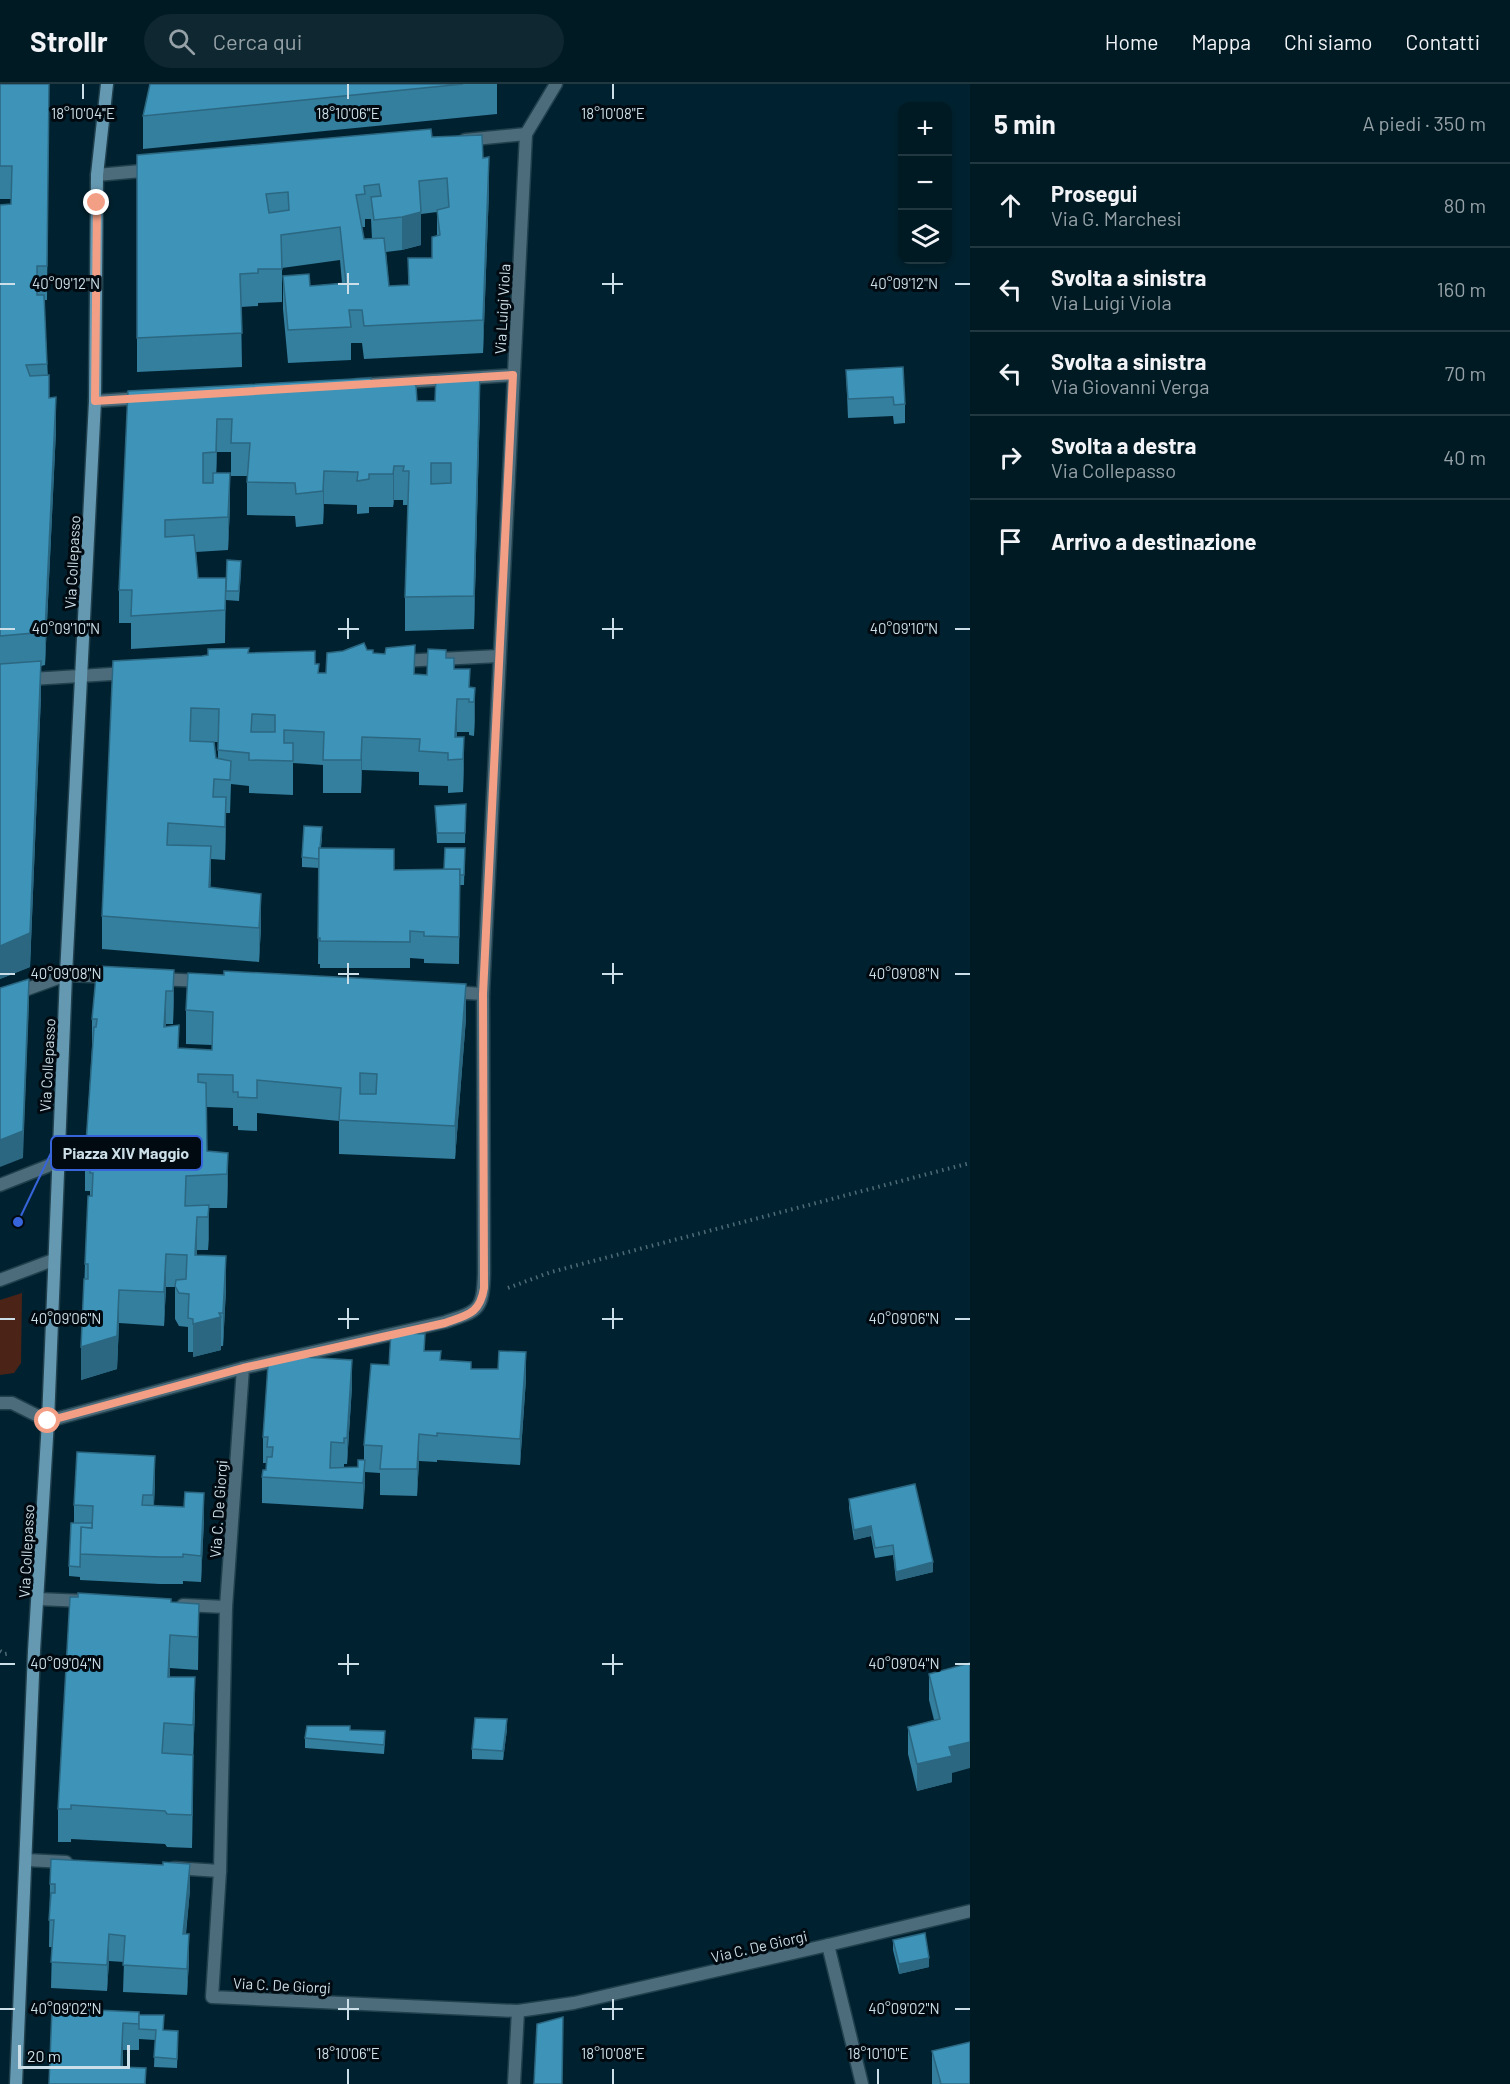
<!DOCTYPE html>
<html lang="it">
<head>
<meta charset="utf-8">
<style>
	:root { --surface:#001a24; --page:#0e2731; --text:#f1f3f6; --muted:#95a1a6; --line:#223841 }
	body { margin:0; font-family:Barlow,sans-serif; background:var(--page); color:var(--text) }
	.controls { position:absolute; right:18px; top:18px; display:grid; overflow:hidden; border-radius:12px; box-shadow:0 3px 9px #0003 }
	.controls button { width:54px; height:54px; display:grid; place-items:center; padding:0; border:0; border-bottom:2px solid var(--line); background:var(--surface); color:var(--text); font:30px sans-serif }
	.scale { position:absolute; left:18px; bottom:15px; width:112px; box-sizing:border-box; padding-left:6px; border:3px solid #ccdee7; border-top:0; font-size:16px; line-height:21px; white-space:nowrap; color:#ccdee7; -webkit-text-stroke:4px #010a10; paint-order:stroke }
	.stop { position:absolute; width:18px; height:18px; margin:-14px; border:4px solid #f39f85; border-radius:50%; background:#fff }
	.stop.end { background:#f39f85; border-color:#fff; box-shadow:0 2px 6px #0008 }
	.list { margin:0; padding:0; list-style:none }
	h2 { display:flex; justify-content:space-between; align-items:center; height:78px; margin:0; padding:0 24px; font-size:26px }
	h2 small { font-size:20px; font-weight:400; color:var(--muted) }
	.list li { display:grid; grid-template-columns:39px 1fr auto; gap:18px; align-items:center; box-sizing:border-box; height:84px; padding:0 24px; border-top:2px solid var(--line) }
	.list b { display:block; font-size:22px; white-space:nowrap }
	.list p { margin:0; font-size:20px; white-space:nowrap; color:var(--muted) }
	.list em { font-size:20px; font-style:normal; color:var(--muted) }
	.icon { flex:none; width:33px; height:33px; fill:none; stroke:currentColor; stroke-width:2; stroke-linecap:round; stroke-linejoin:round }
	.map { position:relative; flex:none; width:970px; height:2000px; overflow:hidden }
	header { display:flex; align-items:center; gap:36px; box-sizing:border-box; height:84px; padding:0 30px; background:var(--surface); border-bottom:2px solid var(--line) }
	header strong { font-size:28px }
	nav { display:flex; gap:33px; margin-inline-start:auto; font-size:21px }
	.search { width:420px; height:54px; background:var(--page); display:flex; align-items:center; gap:15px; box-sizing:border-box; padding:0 21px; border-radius:33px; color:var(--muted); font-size:22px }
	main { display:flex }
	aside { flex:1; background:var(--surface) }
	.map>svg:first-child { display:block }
	.green { fill:#4b2317 }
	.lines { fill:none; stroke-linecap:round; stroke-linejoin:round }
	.lane-casing { stroke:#21404d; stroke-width:15 }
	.street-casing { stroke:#21404d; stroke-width:15 }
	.secondary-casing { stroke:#21404d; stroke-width:15 }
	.path { stroke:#4f6b77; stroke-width:4; stroke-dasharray:1.5 4.5; stroke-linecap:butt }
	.lane { stroke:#4c6c7c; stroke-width:12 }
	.street { stroke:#4c6c7c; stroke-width:12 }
	.secondary { stroke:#6599b2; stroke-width:12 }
	.wall { fill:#347e9e; fill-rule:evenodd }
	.shaded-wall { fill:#2b6781 }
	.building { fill:#3d93b8; stroke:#2b6781; stroke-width:1.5; fill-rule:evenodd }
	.route { stroke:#f39f85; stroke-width:8 }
	.ticks { fill:none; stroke:#ccdee7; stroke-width:2 }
	.labels { text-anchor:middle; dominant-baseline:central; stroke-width:6; stroke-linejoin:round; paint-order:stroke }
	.street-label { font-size:15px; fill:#ccdee7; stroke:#010a10 }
	.ticks-label { font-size:15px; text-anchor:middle; fill:#ccdee7; stroke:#010a10; stroke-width:6; stroke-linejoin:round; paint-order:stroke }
	.leader { fill:none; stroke:#3764da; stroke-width:2 }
	.callout-dot { fill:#3764da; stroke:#010a10; stroke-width:2 }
	.callout { fill:#010a10; stroke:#3764da; stroke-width:2 }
	.callout-label { font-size:16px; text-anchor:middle; font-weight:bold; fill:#ccdee7 }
</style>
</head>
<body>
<header>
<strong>Strollr</strong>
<div class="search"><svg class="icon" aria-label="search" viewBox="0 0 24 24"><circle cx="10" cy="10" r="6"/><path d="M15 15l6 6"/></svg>Cerca qui</div>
<nav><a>Home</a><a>Mappa</a><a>Chi siamo</a><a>Contatti</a></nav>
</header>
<main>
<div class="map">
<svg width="970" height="2000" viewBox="0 0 970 2000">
	<rect width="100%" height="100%" fill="#002230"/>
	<polygon class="green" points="22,1209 21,1279 14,1289 0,1291 0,1216"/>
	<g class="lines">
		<defs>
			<g id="lane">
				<polyline points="0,1319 12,1319 48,1337"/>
				<polyline points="828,1861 862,2000"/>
			</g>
			<g id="street">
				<polyline points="465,56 526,50"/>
				<polyline points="97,91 152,86"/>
				<polyline points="357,301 513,291"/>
				<polyline points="95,317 142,314"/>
				<polyline points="400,577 499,572"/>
				<polyline points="0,597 127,589"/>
				<polyline points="159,895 202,897"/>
				<polyline points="450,908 483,910"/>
				<polyline points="0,915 66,891 112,893"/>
				<polyline points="0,1101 58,1078"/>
				<polyline points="0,1196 53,1176"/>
				<polyline points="243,1284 226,1523 220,1787 212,1913 518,1927 574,1919 828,1861 970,1827"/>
				<path d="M48,1337l195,-53 202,-46c34,-11 38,-12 39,-49l-1,-279 43,-860 30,-50"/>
				<polyline points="38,1515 85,1517"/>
				<polyline points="183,1521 226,1523"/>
				<polyline points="26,1776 66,1778"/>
				<polyline points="174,1784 220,1787"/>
				<polyline points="514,2000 518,1927"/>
			</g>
			<polyline id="secondary" points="16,2000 34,1567 48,1337 66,891 95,317 97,91 107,0"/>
		</defs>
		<use href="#lane" class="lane-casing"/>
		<use href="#street" class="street-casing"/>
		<use href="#secondary" class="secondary-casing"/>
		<g class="path">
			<polyline points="508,1204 551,1188 970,1079"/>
			<polyline points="0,1567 5,1570 11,1569"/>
		</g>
		<use href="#lane" class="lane"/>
		<use href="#street" class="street"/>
		<use href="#secondary" class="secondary"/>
	</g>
	<g class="wall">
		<polygon points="0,0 49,0 47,216 44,216 49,314 56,346 45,581 41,582 41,611 30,883 0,895 0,121 11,120 11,115 0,115"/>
		<polygon points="150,0 497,0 497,30 143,65 143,32"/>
		<path d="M432,53l51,21 6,32 -6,163 -119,6 -2,-16h-11v17l-63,3 -5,-54v-33l27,10 32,-3 -2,-23 -58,8v34l-24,1v3l-17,1 1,60 -105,5v-217zM437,128v24l-5,1v21h-24v27l-19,1 -3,-34 16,-2 19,-5v-31zM365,135h6l1,20h-8l-2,-12h3z"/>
		<polygon points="846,286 905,320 905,339 894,340 893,332 848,334"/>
		<polygon points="372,300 417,317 480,322 474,545 405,547 405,513 408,421 403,421 403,416 394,416 393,423 369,423 369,429 357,430 357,421 324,420 323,440 296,443 295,432 247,431 247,392 231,392 231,368 217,368 216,389 230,422 228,466 196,468 198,494 226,494 225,559 131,565 131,539 119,539 119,506 128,307"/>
		<polygon points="241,486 239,517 226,516 226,507"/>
		<path d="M367,566l48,24 12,1 19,-17 24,30h5l-1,48 -5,-1v-3h-12v5h7l-1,55 -15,1v-7l-29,-1v-13l-57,-2 -1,23h-38v-28l-30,-2v32l-44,-2v-7l-18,-2 -1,29h-4l-1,47 -14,-1 -1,28 51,40 -2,35 -157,-13v-33l100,-260 47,-3 66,11 4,9h7zM214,658h4v17l-2,-1z"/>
		<polygon points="466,720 465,759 437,759 435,722"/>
		<polygon points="322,753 321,764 394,786 444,785 465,764 464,801 460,801 459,880 424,879 424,875 410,874 410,884 320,884 320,880 318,880 319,784 302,783 302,773"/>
		<polygon points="174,886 173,940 166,940 166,942 179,964 212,966 212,961 186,960 186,926 466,934 455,1075 339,1070 339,1037 257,1029 257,1047 238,1046 238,1042 233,1042 233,1024 207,1023 207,1067 228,1069 227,1124 209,1124 208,1166 197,1166 197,1171 226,1205 223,1262 221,1262 221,1266 193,1273 193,1268 188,1268 188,1243 179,1242 175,1235 175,1203 166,1203 164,1242 119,1239 117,1285 81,1296 85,1180 90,1112 90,1107 85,1107 85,1074 92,963 92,935"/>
		<polygon points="425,1267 441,1277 471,1285 526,1295 520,1381 437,1376 437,1378 419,1377 417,1412 380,1411 380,1389 365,1388 363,1425 262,1419 262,1393 266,1386 266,1379 263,1379 263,1353 352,1302 347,1380 344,1380 344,1384 358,1383 364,1376 364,1361 389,1281"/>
		<polygon points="155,1398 154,1422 204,1435 201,1498 183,1497 183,1500 160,1500 80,1496 80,1493 69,1492 69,1482 74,1439 74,1421"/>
		<polygon points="849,1415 933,1488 896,1497 893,1471 875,1474 871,1452 854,1456 849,1424"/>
		<polygon points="171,1518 199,1520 198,1586 170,1584 170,1593 195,1627 193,1674 192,1764 167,1763 165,1760 71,1755 71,1758 58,1758 58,1725"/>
		<polygon points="970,1579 952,1689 952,1698 917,1707 908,1670 908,1643 934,1636 929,1616 929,1590"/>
		<polygon points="507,1645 503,1676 472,1675 472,1665"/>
		<polygon points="350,1646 385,1657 384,1670 305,1664 305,1654"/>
		<polygon points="50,1800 190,1806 186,1850 189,1876 187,1911 123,1908 124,1878 109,1877 107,1907 51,1904 52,1863 49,1863"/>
		<polygon points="893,1856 929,1883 899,1890 893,1866"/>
		<polygon points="52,1924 139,1931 178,1956 177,1984 154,1983 155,1956 139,1955 139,1966 123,1966 123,1983 146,2000 49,2000"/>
		<polygon points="932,1967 970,2000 932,2000"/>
	</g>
	<g class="shaded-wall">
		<polygon points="489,73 489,106 483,269 483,236"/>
		<polygon points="421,128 421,161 402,166 402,133"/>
		<polygon points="480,289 480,322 474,545 474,512"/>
		<polygon points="56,313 56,346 45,581 45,548"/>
		<polygon points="217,335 217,368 216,401 216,368"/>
		<polygon points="394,382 394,416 393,423 393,390"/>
		<polygon points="324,387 324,420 323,440 323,407"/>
		<polygon points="230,389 230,422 228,466 228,433"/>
		<polygon points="41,577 41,611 30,883 0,895 0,862"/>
		<polygon points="475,604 475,637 474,652 474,618"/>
		<polygon points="457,615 457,648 456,676 455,653"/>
		<polygon points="362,653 362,686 361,709 361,676"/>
		<polygon points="464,653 464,686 463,708 463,675"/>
		<polygon points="226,713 226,747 225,776 225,743"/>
		<polygon points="211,762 211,796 209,836 209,803"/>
		<polygon points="261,810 261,843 259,878 259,844"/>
		<polygon points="174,886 174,919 173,940 173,907"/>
		<polygon points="29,895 29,921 23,1074 0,1083 0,1056"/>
		<polygon points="466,900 466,934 455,1075 455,1042"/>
		<polygon points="166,907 166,940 164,976 164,943"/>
		<polygon points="228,1069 228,1102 227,1124 227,1090"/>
		<polygon points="209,1121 209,1155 208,1166 208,1133"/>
		<polygon points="197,1133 197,1166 195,1204 195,1171"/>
		<polygon points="166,1170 166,1203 164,1242 164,1208"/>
		<polygon points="226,1172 226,1205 223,1262 223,1229"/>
		<polygon points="119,1206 119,1239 117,1285 81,1296 81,1263"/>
		<polygon points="221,1233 221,1266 193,1273 193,1240"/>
		<polygon points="526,1268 526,1295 520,1381 520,1355"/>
		<polygon points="352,1276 352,1302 347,1380 347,1354"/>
		<polygon points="419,1350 419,1377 417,1412 417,1385"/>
		<polygon points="155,1372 155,1398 153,1438 153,1411"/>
		<polygon points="365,1376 365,1403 363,1425 363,1399"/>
		<polygon points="204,1409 204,1435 201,1498 201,1472"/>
		<polygon points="871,1442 871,1452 854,1456 854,1446"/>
		<polygon points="933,1478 933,1488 896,1497 896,1488"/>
		<polygon points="170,1551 170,1584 168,1627 168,1593"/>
		<polygon points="195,1593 195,1627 193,1674 193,1641"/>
		<polygon points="507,1635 507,1645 503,1676 503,1667"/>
		<polygon points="970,1658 970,1684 952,1689 952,1698 917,1707 917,1680 949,1663"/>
		<polygon points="193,1671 193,1704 192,1764 192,1731"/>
		<polygon points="190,1780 190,1806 183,1876 183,1850"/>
		<polygon points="109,1850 109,1877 107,1907 107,1881"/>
		<polygon points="189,1850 189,1876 187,1911 187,1885"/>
		<polygon points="929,1874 929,1883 899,1890 899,1880"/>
		<polygon points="123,1939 123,1966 122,2000 121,1983"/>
	</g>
	<g class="building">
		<polygon points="0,0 49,0 47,182 37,182 37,211 44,211 47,280 26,281 30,292 49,291 49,314 56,313 45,548 0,552 0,121 11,120 12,82 0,82"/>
		<polygon points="150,0 463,0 143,32"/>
		<path d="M431,45l1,8 50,-2 1,23 6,-1 -6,163 -119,6 -2,-16h-13l2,17 -63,3 -5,-54 26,-2 1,12 36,-3 -6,-56 -59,8 1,34h-24v4l-18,1 2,59 -105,5v-183zM447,94l2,29 -12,3 3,25 -8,2v21h-24l1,27 -20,1 -5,-48 -20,1 -8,-44 9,-1 -1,-8 15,-2 2,12 -10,1 3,23 28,-3 19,-5 -2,-31zM288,108l1,18 -20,3 -3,-19z"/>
		<polygon points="903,283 905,320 894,321 893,313 848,315 846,286"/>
		<path d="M480,289l-6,223 -69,1 4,-126h-6l1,-5h-10l-1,8h-24v5l-12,2 1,-9 -34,-1 -1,20 -27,3 -1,-11 -48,-1 3,-39h-19l1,-24h-15l-1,33 -13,1v30h10v-10h17l-2,44 -63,3v17l29,-2 4,43h28l-1,32 -94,6 1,-26h-13l9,-199 243,-13 1,6 40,-3 4,5 1,15h18l1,-25zM431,379h20v20l-20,1z"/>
		<polygon points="227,476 241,477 239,507 226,507"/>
		<path d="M364,559l3,7h6v3l12,1 1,-6 29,-3 -1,29 13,1 1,-26 18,1v8h8v11h16l-1,18 6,1 -1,14h-5v-3h-12l-2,38h9l-1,22 -15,1v-7l-29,-2 1,-12 -58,-2 -1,23h-38l1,-28 -40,-2v13h9v18l-44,-1v-7l-31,-3 1,-41 -28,-1 -1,33 24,1 2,16 15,3 -1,19 -16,-1 -1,18h13l-1,30 -57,-4 -1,22 44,1 -2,41 52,7 -2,34 -157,-12 11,-255 89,-5 6,-1v-6l41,-1 -1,5 67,-2v13h4l-1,9h8l1,-20 16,-2zM252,630l23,1v17h-24z"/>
		<polygon points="41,577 30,849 0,862 0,580"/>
		<polygon points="466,720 465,749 437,749 435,722"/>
		<polygon points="304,742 322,743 320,764 319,764 319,775 302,773"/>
		<polygon points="319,764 394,765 394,786 460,785 459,853 424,852 424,848 410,847 410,858 320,857 320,854 318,854"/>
		<polygon points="445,764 465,764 464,791 460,791 460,785 444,785"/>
		<path d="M97,882l77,4 -1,21h-7l-2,36 15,-2 -1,23 34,2 1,-38 -27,-2 2,-37 36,2v-4l242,13 -11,142 -116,-6 2,-32 -84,-8v18l-19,-1v-5h-5v-17l-35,-1v8l8,1 1,68 21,2 -1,21 -41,2 -1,30 24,-1 -1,12h-11l-2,38 31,1 -3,57h-4l2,4 -28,7v-5l-5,-1 1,-24 -10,-1 -4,-7 1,-6 10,-1 1,-24 -21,-1 -2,38 -45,-2 -2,46 -36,11 3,-68h4v-15h-3l3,-68h4l1,-23h-3v-15h-5l9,-131h2l1,-8h-5zM360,989l17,1 -1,20h-16z"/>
		<polygon points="29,895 23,1047 0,1056 0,904"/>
		<polygon points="391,1248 425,1250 424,1267 441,1267 440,1276 471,1278 471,1285 498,1285 499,1267 526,1268 520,1355 437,1349 437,1352 419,1350 417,1385 380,1385 382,1362 364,1361 371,1280 389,1281"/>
		<polygon points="304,1273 352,1276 347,1354 344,1354 344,1359 331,1358 330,1384 358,1383 358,1376 365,1376 363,1399 262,1393 263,1386 266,1386 267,1373 272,1373 273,1363 267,1363 268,1353 263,1353 268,1281"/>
		<polygon points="77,1368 155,1372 153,1411 143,1411 142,1421 184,1423 185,1408 204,1409 201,1472 183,1470 183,1473 160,1473 80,1470 81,1443 92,1444 93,1422 74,1421"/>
		<polygon points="915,1400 933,1478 896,1488 893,1461 875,1464 871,1442 854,1446 849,1415"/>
		<polygon points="71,1439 92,1439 92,1444 81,1443 80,1483 69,1482"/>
		<polygon points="78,1509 171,1515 171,1518 199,1520 198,1553 170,1551 168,1593 195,1593 193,1641 164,1639 162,1669 193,1671 192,1731 167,1730 165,1727 71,1721 71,1725 58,1725 70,1513 78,1513"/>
		<polygon points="970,1579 970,1658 949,1663 952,1672 917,1680 908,1643 940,1635 929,1590"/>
		<polygon points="475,1634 507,1635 503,1667 472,1665"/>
		<polygon points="307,1642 350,1642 350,1646 385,1647 384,1661 305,1654"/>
		<polygon points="51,1775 163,1781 163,1778 190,1780 183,1850 189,1850 187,1885 123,1881 125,1852 109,1850 107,1881 51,1878 54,1836 49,1836 51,1809 55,1809 55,1800 50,1800"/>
		<polygon points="925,1849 929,1874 899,1880 893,1856"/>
		<polygon points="52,1924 139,1928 139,1940 123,1939 121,1983 146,1984 145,2000 49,2000"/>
		<polygon points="139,1931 164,1931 163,1946 178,1947 177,1975 154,1973 156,1946 139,1945"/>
		<polygon points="563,1933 562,2000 534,2000 537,1940"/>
		<polygon points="970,1958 970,2000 941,2000 932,1967"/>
	</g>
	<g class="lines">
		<path class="route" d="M48,1337l195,-53 202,-45c22,-8 35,-9 39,-35l-1,-294 30,-619 -418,26 2,-198"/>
	</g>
	<path class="ticks" d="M83,0v15M348,0v15M613,0v15M348,189v21M613,189v21M0,200h15M338,200h21M602,200h21M955,200h15M348,534v21M613,534v21M0,545h15M338,545h21M602,545h21M955,545h15M348,879v21M613,879v21M0,890h15M338,890h21M602,890h21M955,890h15M348,1224v21M613,1224v21M0,1235h15M338,1235h21M602,1235h21M955,1235h15M348,1570v21M613,1570v21M0,1580h15M338,1580h21M602,1580h21M955,1580h15M348,1915v21M613,1915v21M0,1925h15M338,1925h21M602,1925h21M955,1925h15M348,1985v15M613,1985v15M878,1985v15"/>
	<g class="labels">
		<g class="street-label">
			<text transform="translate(502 225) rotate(-87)">Via Luigi Viola</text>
			<text transform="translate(72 478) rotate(-87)">Via Collepasso</text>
			<text transform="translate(47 981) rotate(-87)">Via Collepasso</text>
			<text transform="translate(218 1425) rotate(-86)">Via C. De Giorgi</text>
			<text transform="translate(26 1467) rotate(-87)">Via Collepasso</text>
			<text transform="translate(759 1862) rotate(-13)">Via C. De Giorgi</text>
			<text transform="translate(282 1901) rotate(3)">Via C. De Giorgi</text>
		</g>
	</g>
	<g class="ticks-label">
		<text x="83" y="35">18°10'04"E</text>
		<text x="348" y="35">18°10'06"E</text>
		<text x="613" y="35">18°10'08"E</text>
		<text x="66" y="205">40°09'12"N</text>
		<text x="904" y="205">40°09'12"N</text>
		<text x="66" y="550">40°09'10"N</text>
		<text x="904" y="550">40°09'10"N</text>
		<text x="66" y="895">40°09'08"N</text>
		<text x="904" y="895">40°09'08"N</text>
		<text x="66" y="1240">40°09'06"N</text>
		<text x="904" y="1240">40°09'06"N</text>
		<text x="66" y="1585">40°09'04"N</text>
		<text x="904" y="1585">40°09'04"N</text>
		<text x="66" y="1930">40°09'02"N</text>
		<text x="904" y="1930">40°09'02"N</text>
		<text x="348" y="1975">18°10'06"E</text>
		<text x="613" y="1975">18°10'08"E</text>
		<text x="878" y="1975">18°10'10"E</text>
	</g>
	<path class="leader" d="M18 1138L51 1069"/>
	<circle class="callout-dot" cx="18" cy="1138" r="6"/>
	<rect class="callout" x="51" y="1052" width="151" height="34" rx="6"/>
	<g class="callout-label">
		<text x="126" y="1075">Piazza XIV Maggio</text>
	</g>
</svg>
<div class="controls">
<button>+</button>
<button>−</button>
<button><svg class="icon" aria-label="layers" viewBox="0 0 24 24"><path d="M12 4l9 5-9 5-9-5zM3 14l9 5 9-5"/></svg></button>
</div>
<div class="scale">20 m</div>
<div class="stop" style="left:48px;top:1337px"></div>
<div class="stop end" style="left:97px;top:119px"></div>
</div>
<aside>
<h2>5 min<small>A piedi · 350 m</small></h2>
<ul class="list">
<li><svg class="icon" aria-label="ahead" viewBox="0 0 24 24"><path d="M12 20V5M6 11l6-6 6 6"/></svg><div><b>Prosegui</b><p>Via G. Marchesi</p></div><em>80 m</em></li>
<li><svg class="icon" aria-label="left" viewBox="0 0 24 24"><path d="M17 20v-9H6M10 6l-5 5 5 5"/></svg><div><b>Svolta a sinistra</b><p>Via Luigi Viola</p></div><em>160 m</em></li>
<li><svg class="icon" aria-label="left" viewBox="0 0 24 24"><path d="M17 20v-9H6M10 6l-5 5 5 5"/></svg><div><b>Svolta a sinistra</b><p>Via Giovanni Verga</p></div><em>70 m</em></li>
<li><svg class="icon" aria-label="right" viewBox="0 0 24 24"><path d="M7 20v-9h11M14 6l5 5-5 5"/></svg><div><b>Svolta a destra</b><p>Via Collepasso</p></div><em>40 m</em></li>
<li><svg class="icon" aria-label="arrive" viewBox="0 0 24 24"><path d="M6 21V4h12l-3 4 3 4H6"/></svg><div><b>Arrivo a destinazione</b></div></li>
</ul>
</aside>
</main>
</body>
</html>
